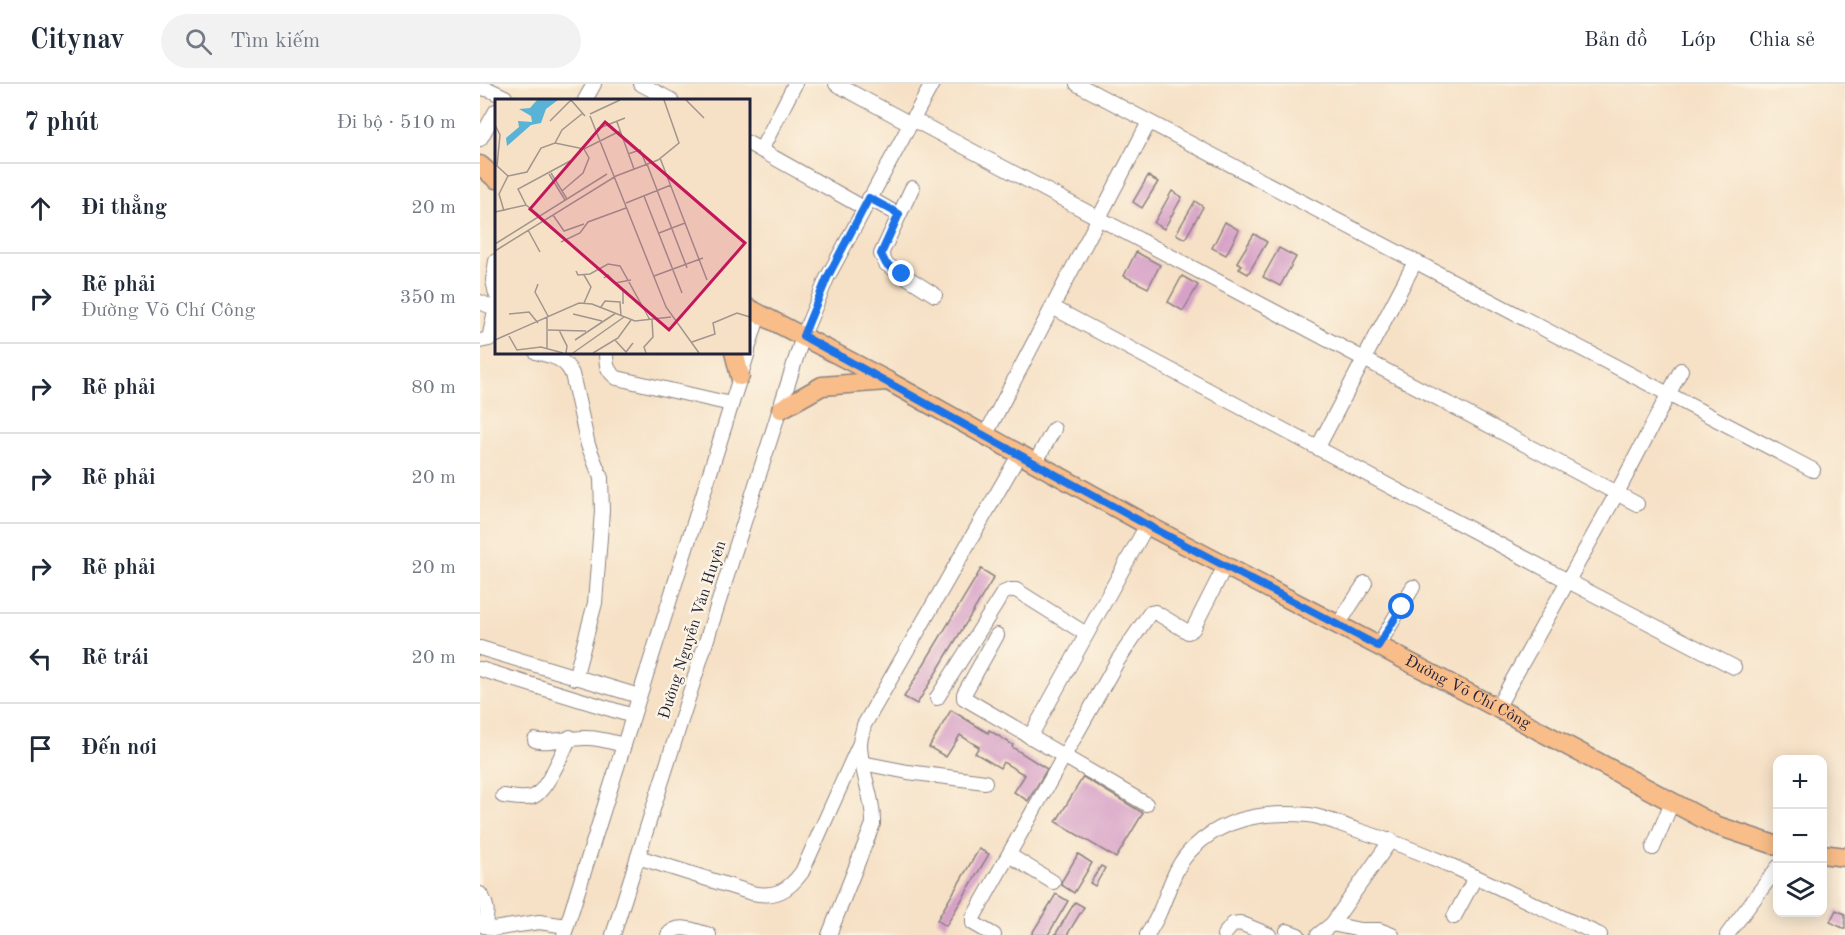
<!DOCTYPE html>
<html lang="vi">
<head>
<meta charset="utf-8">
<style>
	:root { --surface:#fff; --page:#f2f2f3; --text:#1f2937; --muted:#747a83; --line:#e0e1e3 }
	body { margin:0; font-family:"Old Standard TT",serif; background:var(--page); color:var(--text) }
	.controls { position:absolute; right:18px; bottom:18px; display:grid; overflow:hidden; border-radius:12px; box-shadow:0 3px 15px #0003 }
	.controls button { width:54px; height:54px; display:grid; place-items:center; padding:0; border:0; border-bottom:2px solid var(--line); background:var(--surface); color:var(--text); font:30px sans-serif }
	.stop { position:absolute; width:18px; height:18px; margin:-14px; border:4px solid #1a73e8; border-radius:50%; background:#fff }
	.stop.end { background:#1a73e8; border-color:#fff; box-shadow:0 2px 6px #0008 }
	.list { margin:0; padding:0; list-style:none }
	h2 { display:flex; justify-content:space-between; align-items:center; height:78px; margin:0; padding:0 24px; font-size:26px }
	h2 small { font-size:20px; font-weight:400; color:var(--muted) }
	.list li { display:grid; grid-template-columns:39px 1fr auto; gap:18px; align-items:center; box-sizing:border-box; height:90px; padding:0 24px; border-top:2px solid var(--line) }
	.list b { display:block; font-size:22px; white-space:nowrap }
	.list p { margin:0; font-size:20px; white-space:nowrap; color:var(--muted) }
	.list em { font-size:20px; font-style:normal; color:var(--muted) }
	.icon { flex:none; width:33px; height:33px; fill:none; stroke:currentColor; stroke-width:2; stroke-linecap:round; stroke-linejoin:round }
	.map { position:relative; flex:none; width:1365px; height:851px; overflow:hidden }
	header { display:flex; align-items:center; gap:36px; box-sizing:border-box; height:84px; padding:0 30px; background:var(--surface); border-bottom:2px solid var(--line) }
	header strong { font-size:28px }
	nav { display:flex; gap:33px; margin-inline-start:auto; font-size:21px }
	.search { width:420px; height:54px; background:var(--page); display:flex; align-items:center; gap:15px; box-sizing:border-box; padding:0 21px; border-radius:33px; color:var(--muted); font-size:22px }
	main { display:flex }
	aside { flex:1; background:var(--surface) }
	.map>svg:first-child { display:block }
	.building { fill:#d7a1c7 }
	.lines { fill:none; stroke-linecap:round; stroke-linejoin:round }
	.minor-casing { stroke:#8c8280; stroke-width:16 }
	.major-casing { stroke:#8c8280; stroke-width:21 }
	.minor { stroke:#fff; stroke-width:14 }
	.major { stroke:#f8bd88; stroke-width:18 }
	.route { stroke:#1a73e8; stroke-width:8 }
	.labels { text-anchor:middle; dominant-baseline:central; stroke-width:4.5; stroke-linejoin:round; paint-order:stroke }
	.street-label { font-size:16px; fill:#22223b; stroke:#fcf5e5 }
	.inset-road { fill:none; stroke:#a1958e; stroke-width:1.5 }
	.view { fill:#c2185b; fill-opacity:0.15; stroke:#c2185b; stroke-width:3 }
	.inset-edge { fill:none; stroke:#22223b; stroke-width:3 }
</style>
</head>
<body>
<header>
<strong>Citynav</strong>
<div class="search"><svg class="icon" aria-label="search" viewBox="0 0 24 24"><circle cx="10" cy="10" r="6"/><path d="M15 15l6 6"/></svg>Tìm kiếm</div>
<nav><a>Bản đồ</a><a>Lớp</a><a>Chia sẻ</a></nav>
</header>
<main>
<aside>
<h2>7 phút<small>Đi bộ · 510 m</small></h2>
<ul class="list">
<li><svg class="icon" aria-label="ahead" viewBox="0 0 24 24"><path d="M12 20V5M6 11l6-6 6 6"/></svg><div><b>Đi thẳng</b></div><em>20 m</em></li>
<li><svg class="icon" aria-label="right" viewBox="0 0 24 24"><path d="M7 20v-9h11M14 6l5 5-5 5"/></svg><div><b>Rẽ phải</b><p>Đường Võ Chí Công</p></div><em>350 m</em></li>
<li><svg class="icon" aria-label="right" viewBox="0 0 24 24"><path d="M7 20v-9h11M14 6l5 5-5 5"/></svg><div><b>Rẽ phải</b></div><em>80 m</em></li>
<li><svg class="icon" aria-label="right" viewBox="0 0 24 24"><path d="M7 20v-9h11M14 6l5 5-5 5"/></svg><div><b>Rẽ phải</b></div><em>20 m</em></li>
<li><svg class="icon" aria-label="right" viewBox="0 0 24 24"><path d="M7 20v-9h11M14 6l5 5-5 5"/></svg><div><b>Rẽ phải</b></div><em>20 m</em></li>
<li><svg class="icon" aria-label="left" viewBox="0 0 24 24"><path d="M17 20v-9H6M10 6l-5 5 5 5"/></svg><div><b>Rẽ trái</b></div><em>20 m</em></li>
<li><svg class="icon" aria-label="arrive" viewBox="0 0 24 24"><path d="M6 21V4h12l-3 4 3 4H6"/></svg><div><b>Đến nơi</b></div></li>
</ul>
</aside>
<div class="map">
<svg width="1365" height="851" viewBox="0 0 1365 851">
	<rect width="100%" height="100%" fill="#fcf5e5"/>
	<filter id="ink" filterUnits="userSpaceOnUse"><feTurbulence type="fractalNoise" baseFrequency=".0167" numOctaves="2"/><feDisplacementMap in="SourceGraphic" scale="12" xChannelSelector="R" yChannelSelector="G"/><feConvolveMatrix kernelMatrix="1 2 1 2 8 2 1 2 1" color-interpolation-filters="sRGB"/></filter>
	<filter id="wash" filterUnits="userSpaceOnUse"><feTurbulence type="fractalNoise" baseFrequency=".008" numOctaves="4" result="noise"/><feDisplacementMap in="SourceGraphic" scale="24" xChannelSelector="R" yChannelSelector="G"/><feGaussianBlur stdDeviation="1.35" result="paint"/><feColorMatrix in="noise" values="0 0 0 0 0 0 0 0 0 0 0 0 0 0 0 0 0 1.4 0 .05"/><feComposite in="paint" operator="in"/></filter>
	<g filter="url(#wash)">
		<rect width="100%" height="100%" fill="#f6e1c6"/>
		<g id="blocks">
			<g class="building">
				<polygon points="668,92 678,98 662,124 653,118"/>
				<polygon points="692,107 702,113 684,145 674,139"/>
				<polygon points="715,117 723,123 705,155 696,150"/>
				<polygon points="745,138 759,146 746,171 732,164"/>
				<polygon points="774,150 787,158 768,190 759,185 762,181 757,178"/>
				<polygon points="799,164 816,173 800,202 783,193"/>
				<polygon points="656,168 680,181 668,204 644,192"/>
				<polygon points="702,192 718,201 703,227 688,218"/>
				<polygon points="501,485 514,493 437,620 424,613"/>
				<polygon points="471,626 508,649 509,646 533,661 532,663 567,685 548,717 534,708 545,691 523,678 520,684 495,669 499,663 480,651 466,673 449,663"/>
				<polygon points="603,693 663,729 636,774 576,738"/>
				<polygon points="499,765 509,770 466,842 457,836"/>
				<polygon points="598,770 612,779 594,809 580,800"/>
				<polygon points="621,782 625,784 615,802 610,799"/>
				<polygon points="576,810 588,817 568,851 551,851"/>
				<polygon points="595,818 604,823 587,851 575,851"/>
				<polygon points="1356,826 1365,830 1365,845 1350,838"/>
			</g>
		</g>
	</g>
	<g filter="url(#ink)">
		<use href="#blocks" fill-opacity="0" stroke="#8c8280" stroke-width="1.5"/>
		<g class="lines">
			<defs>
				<g id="minor">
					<polyline points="161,0 191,16"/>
					<polyline points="356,0 431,40"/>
					<polyline points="597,0 1333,386"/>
					<polyline points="0,4 10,6 25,13"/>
					<polyline points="105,16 114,0"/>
					<polyline points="434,36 1157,420"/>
					<polyline points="0,55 16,27"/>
					<polyline points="268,59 384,124"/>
					<polyline points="281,66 315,0"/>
					<polyline points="432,104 401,170 406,180 455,211"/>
					<polyline points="389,114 419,131"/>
					<polyline points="16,177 13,196 16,210"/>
					<polyline points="0,218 16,225"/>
					<polyline points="572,223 1088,497 1254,583"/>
					<polyline points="0,257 9,255 16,222"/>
					<polyline points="268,265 279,230"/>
					<path d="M56,268c16,5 28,5 36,22l16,71 13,33 1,33 -7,92 -20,75"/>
					<path d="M126,268c0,13 1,19 11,26l114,26"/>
					<polyline points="505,352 669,38"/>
					<polyline points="838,363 935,178"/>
					<polyline points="555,379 574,345"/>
					<polyline points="858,541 885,499"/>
					<polyline points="517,551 484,610 484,614 666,720"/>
					<polyline points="898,562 933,503"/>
					<polyline points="0,564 159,612"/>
					<polyline points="0,585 153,632"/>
					<polyline points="457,614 523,509 530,506 536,506 606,550"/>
					<polyline points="1017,624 1137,409 1201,286"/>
					<polyline points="550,653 667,441"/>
					<path d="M55,656c10,4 38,-3 52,-2 12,0 25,4 37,7"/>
					<polyline points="382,679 428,688 505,698"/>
					<path d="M23,712c9,1 21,4 29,1 13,-3 32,-47 38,-60"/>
					<polyline points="1173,764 1192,718"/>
					<polyline points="529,771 573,798"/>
					<path d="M158,773l114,36c23,5 36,-2 50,-21l57,-127"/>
					<path d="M0,810c8,11 8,19 4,32"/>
					<polyline points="974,833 995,794"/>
					<polyline points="0,840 13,845 59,838 87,842"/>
					<polyline points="852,840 880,846 899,846 912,851"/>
					<polyline points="807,847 818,851"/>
					<polyline points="84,851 268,268"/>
					<polyline points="133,851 323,252 347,194 452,0"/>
					<path d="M188,851c10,-13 27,-4 41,0"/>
					<path d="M349,851l44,-111c1,-27 -13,-53 -13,-80 0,-6 3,-13 4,-19l155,-270"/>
					<polyline points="514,851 493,839 493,834 638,576 670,529 675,528 708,548 713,545 745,482"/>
					<path d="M667,851c5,-8 10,-16 13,-24 10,-23 15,-47 34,-64 31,-30 73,-36 115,-32 15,2 33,10 48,15 84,26 163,69 243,105"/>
					<polyline points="744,851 753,840 760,839 789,851"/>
					<polyline points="838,851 852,840 911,756"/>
					<polyline points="1247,851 1298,783"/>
				</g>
				<g id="major">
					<polyline points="0,81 16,95"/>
					<path id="s1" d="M268,224l140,73 259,144 350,183 218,117 63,21"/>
					<polyline points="254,268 260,292"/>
					<polyline points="301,325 342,302 407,297"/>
					<polyline points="1342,770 1365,773"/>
				</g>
			</defs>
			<use href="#minor" class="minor-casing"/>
			<use href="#major" class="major-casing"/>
			<use href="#minor" class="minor"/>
			<use href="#major" class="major"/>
		</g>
	</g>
	<g class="lines" filter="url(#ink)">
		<polyline class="route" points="422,190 406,180 401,170 419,130 389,114 347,194 323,252 667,441 898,562 922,523"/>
	</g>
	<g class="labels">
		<g class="street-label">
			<text transform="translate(213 546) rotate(-72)">Đường Nguyễn Văn Huyên</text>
			<text stroke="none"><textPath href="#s1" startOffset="816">Đường Võ Chí Công</textPath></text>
		</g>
	</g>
	<g transform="translate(15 15)">
		<rect width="255" height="255" fill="#f6e1c6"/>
		<path d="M42,1h21l-12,9 -5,14 -10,2 -24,21 -1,-8 13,-11 -1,-6 14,1 -1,-6 -12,-7 11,-1z" fill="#59b3d6"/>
		<path class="inset-road" d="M76,1l14,16M191,1l18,18M95,15l30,-14M95,17l76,191 33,46M55,22l21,-21M122,23l17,47M0,26l5,10 -3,31 11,10M102,30l28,-11M60,44l7,-13 21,-17M133,55l12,-4 6,14M165,59l47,122M152,65l40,104M56,74l16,26M54,75l16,26M67,92l21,-18 6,-15 -5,-9M149,97l38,97M131,104l45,-18M31,106l-8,-16 52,-28M9,112l-5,-17 9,-18 19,-4 14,-24 14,-5 29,6 36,-18M0,113l31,-7 14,11M58,116l11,16 20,-7M33,131l12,22M164,134l26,-10M66,143l19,-9 8,-11 38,-14M0,145l112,-70M0,152l121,-75 42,-16 21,-17 -15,-43M81,172l2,4 12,-1 18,-10 12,2 30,54M159,177l49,-18M109,179l4,-3 7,8 16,-3M43,185l-3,8 13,24M123,185l5,6v14M89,204l7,-16 -7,-12M106,208l4,-6 15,1 1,14M14,215l20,-2 9,11M78,215l29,7M52,218v31M53,231l38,1M64,231l8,16 -1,7M14,237l8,14 24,-3 22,6M0,241l84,-37 13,1 43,17 36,-4M80,241l41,-27M120,241l11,12 7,-9M197,243l23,-8 -2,-11 24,-10 13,4M78,254l51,-36M98,254l25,-15 13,-18M151,254l-2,-6 9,-10 -1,-17"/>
		<path class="view" d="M110,23l140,121 -76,87 -139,-121z"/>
		<rect width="255" height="255" class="inset-edge"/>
	</g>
</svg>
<div class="controls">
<button>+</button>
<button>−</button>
<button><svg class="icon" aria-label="layers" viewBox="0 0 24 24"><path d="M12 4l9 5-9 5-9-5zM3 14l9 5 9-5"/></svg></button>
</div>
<div class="stop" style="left:922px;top:523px"></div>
<div class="stop end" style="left:422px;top:190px"></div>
</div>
</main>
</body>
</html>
